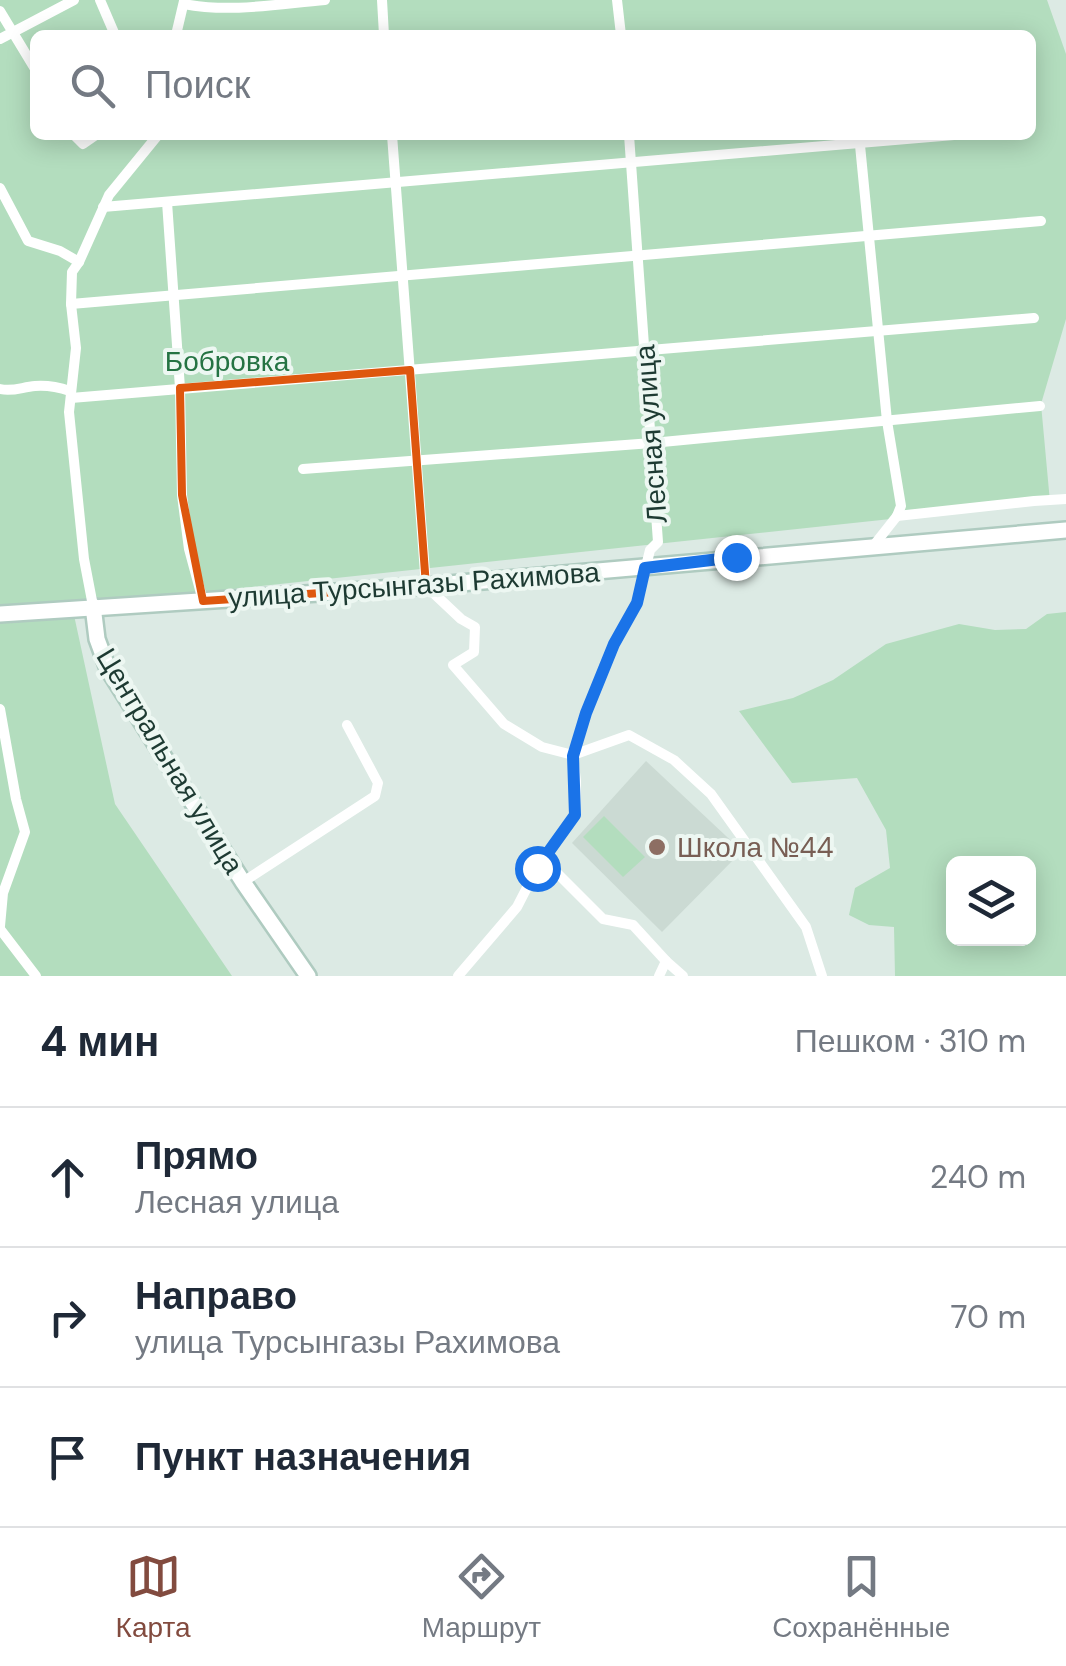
<!DOCTYPE html>
<html lang="ru">
<head>
<meta charset="utf-8">
<style>
	:root { --surface:#fff; --page:#f2f2f3; --text:#1f2937; --muted:#747a83; --line:#e0e1e3; --accent:#824b3f }
	body { margin:0; font-family:"DM Sans",sans-serif; background:var(--page); color:var(--text) }
	.controls { position:absolute; right:30px; bottom:30px; display:grid; overflow:hidden; border-radius:15px; box-shadow:0 5px 25px #0003 }
	.controls button { width:90px; height:90px; display:grid; place-items:center; padding:0; border:0; border-bottom:2px solid var(--line); background:var(--surface); color:var(--text); font:50px sans-serif }
	.stop { position:absolute; width:30px; height:30px; margin:-22px; border:8px solid #1a73e8; border-radius:50%; background:#fff }
	.stop.end { background:#1a73e8; border-color:#fff; box-shadow:0 2px 10px #0008 }
	.list { margin:0; padding:0; list-style:none }
	h2 { display:flex; justify-content:space-between; align-items:center; height:130px; margin:0; padding:0 40px; font-size:42px }
	h2 small { font-size:32px; font-weight:400; color:var(--muted) }
	.list li { display:grid; grid-template-columns:65px 1fr auto; gap:30px; align-items:center; box-sizing:border-box; height:140px; padding:0 40px; border-top:2px solid var(--line) }
	.list b { display:block; font-size:38px; white-space:nowrap }
	.list p { margin:0; font-size:32px; white-space:nowrap; color:var(--muted) }
	.list em { font-size:32px; font-style:normal; color:var(--muted) }
	.icon { flex:none; width:55px; height:55px; fill:none; stroke:currentColor; stroke-width:2; stroke-linecap:round; stroke-linejoin:round }
	.map { position:relative; flex:none; width:1066px; height:976px; overflow:hidden }
	.search { position:absolute; background:var(--surface); box-shadow:0 5px 25px #0003; left:30px; right:30px; top:30px; height:110px; display:flex; align-items:center; gap:25px; box-sizing:border-box; padding:0 35px; border-radius:15px; color:var(--muted); font-size:38px }
	.sheet { height:550px; background:var(--surface) }
	nav { display:flex; justify-content:space-around; align-items:center; box-sizing:border-box; height:140px; border-top:2px solid var(--line); background:var(--surface); font-size:28px; color:var(--muted) }
	nav a { display:grid; justify-items:center; gap:5px }
	nav .on { color:var(--accent) }
	.map>svg:first-child { display:block }
	.built { fill:#cbdad3 }
	.green { fill:#b3ddbe; fill-rule:evenodd }
	.lines { fill:none; stroke-linecap:round; stroke-linejoin:round }
	.secondary-casing { stroke:#afcbc0; stroke-width:20 }
	.street { stroke:#fff; stroke-width:10 }
	.secondary { stroke:#fff; stroke-width:15 }
	.route { stroke:#1a73e8; stroke-width:12 }
	.marked { fill:none; stroke:#de570e; stroke-width:8; stroke-linejoin:round }
	.education-dot { fill:#8d6e63; stroke:#edf7f2; stroke-width:4 }
	.labels { text-anchor:middle; dominant-baseline:central; stroke-width:8; stroke-linejoin:round; paint-order:stroke }
	.park-label { font-size:28px; fill:#257343; stroke:#edf7f2 }
	.street-label { font-size:28px; fill:#1d3a32; stroke:#edf7f2 }
	.education-label { font-size:28px; fill:#785e54; stroke:#edf7f2; text-anchor:start }
</style>
</head>
<body>
<div class="map">
<svg width="1066" height="976" viewBox="0 0 1066 976">
	<rect width="100%" height="100%" fill="#dceae4"/>
	<polygon class="built" points="646,761 742,851 662,932 572,843"/>
	<g class="green">
		<path d="M0,0h1047l19,54v265l-25,85 9,98 -978,104 43,198 117,172h-232zM35,35h996v100h-996z"/>
		<path d="M1066,612v364h-171l-1,-49 -25,-2 -20,-10 6,-27 35,-20 -4,-38 -29,-52 -65,5 -53,-72 54,-13 40,-18 53,-36 73,-20 36,6 31,-1 21,-15zM954,864h74v74h-74z"/>
		<polygon points="604,816 645,857 623,877 583,837"/>
	</g>
	<g class="lines">
		<defs>
			<g id="secondary">
				<polyline points="93,606 97,639 108,669 243,882 308,976"/>
				<polyline points="0,614 426,586 1066,530"/>
			</g>
		</defs>
		<use href="#secondary" class="secondary-casing"/>
		<g class="street">
			<polyline points="100,0 115,35"/>
			<polyline points="382,0 384,35"/>
			<polyline points="617,0 621,35"/>
			<path d="M184,4c46,9 94,0 141,-4"/>
			<polyline points="0,11 35,69"/>
			<polyline points="176,35 184,1"/>
			<polyline points="0,39 74,0"/>
			<polyline points="74,135 83,144 96,135"/>
			<polyline points="392,135 426,586 461,619 475,627 474,652 453,665 504,724 542,747 573,755 629,735 674,760 711,794 806,927 822,976"/>
			<polyline points="859,135 887,421 901,506 897,516 874,545"/>
			<polyline points="0,188 28,241 60,251 79,262"/>
			<polyline points="167,202 180,388 182,495 189,549 203,601"/>
			<polyline points="103,207 954,135"/>
			<polyline points="71,304 1041,221"/>
			<path d="M0,389c13,3 22,-2 35,-3 12,-1 23,1 35,5"/>
			<polyline points="71,398 1034,318"/>
			<polyline points="303,469 652,443 1040,406"/>
			<polyline points="897,516 1034,501 1066,499"/>
			<polyline points="93,606 84,559 69,412 76,348 71,304 72,272 79,262 109,195 158,135"/>
			<polyline points="0,709 16,799 25,832 3,893 0,926"/>
			<polyline points="537,868 558,874 603,919 633,925 666,961"/>
			<polyline points="243,882 375,796 378,783 347,725"/>
			<polyline points="0,929 36,976"/>
			<polyline points="458,976 517,907 537,868 575,815 576,781 573,755 586,713 614,644 637,603 650,550 658,542 629,135"/>
			<polyline points="659,976 666,961 683,976"/>
		</g>
		<use href="#secondary" class="secondary"/>
	</g>
	<g class="lines">
		<polyline class="route" points="537,868 575,815 573,756 586,713 614,644 637,603 645,568 736,557"/>
	</g>
	<path class="marked" d="M410,370l16,216 -223,15 -21,-106 -2,-107z"/>
	<circle class="education-dot" cx="657" cy="847" r="10"/>
	<g class="labels">
		<g class="park-label">
			<text x="227" y="361">Бобровка</text>
		</g>
		<g class="street-label">
			<text transform="translate(651 434) rotate(-94)">Лесная улица</text>
			<text transform="translate(414 585) rotate(-4)">улица Турсынгазы Рахимова</text>
			<text transform="translate(170 761) rotate(59)">Центральная улица</text>
		</g>
		<g class="education-label">
			<text x="677" y="847">Школа №44</text>
		</g>
	</g>
</svg>
<div class="controls">
<button><svg class="icon" aria-label="layers" viewBox="0 0 24 24"><path d="M12 4l9 5-9 5-9-5zM3 14l9 5 9-5"/></svg></button>
</div>
<div class="stop" style="left:537px;top:868px"></div>
<div class="stop end" style="left:736px;top:557px"></div>
<div class="search"><svg class="icon" aria-label="search" viewBox="0 0 24 24"><circle cx="10" cy="10" r="6"/><path d="M15 15l6 6"/></svg>Поиск</div>
</div>
<section class="sheet">
<h2>4 мин<small>Пешком · 310 m</small></h2>
<ul class="list">
<li><svg class="icon" aria-label="ahead" viewBox="0 0 24 24"><path d="M12 20V5M6 11l6-6 6 6"/></svg><div><b>Прямо</b><p>Лесная улица</p></div><em>240 m</em></li>
<li><svg class="icon" aria-label="right" viewBox="0 0 24 24"><path d="M7 20v-9h11M14 6l5 5-5 5"/></svg><div><b>Направо</b><p>улица Турсынгазы Рахимова</p></div><em>70 m</em></li>
<li><svg class="icon" aria-label="arrive" viewBox="0 0 24 24"><path d="M6 21V4h12l-3 4 3 4H6"/></svg><div><b>Пункт назначения</b></div></li>
</ul>
</section>
<nav>
<a class="on"><svg class="icon" aria-label="map" viewBox="0 0 24 24"><path d="M3 6l6-2 6 2 6-2v14l-6 2-6-2-6 2zM9 4v14M15 6v14"/></svg>Карта</a>
<a><svg class="icon" aria-label="directions" viewBox="0 0 24 24"><path d="M12 3l9 9-9 9-9-9zM9 14v-3h6M13 9l2 2-2 2"/></svg>Маршрут</a>
<a><svg class="icon" aria-label="saved" viewBox="0 0 24 24"><path d="M7 4h10v16l-5-4-5 4z"/></svg>Сохранённые</a>
</nav>
</body>
</html>
